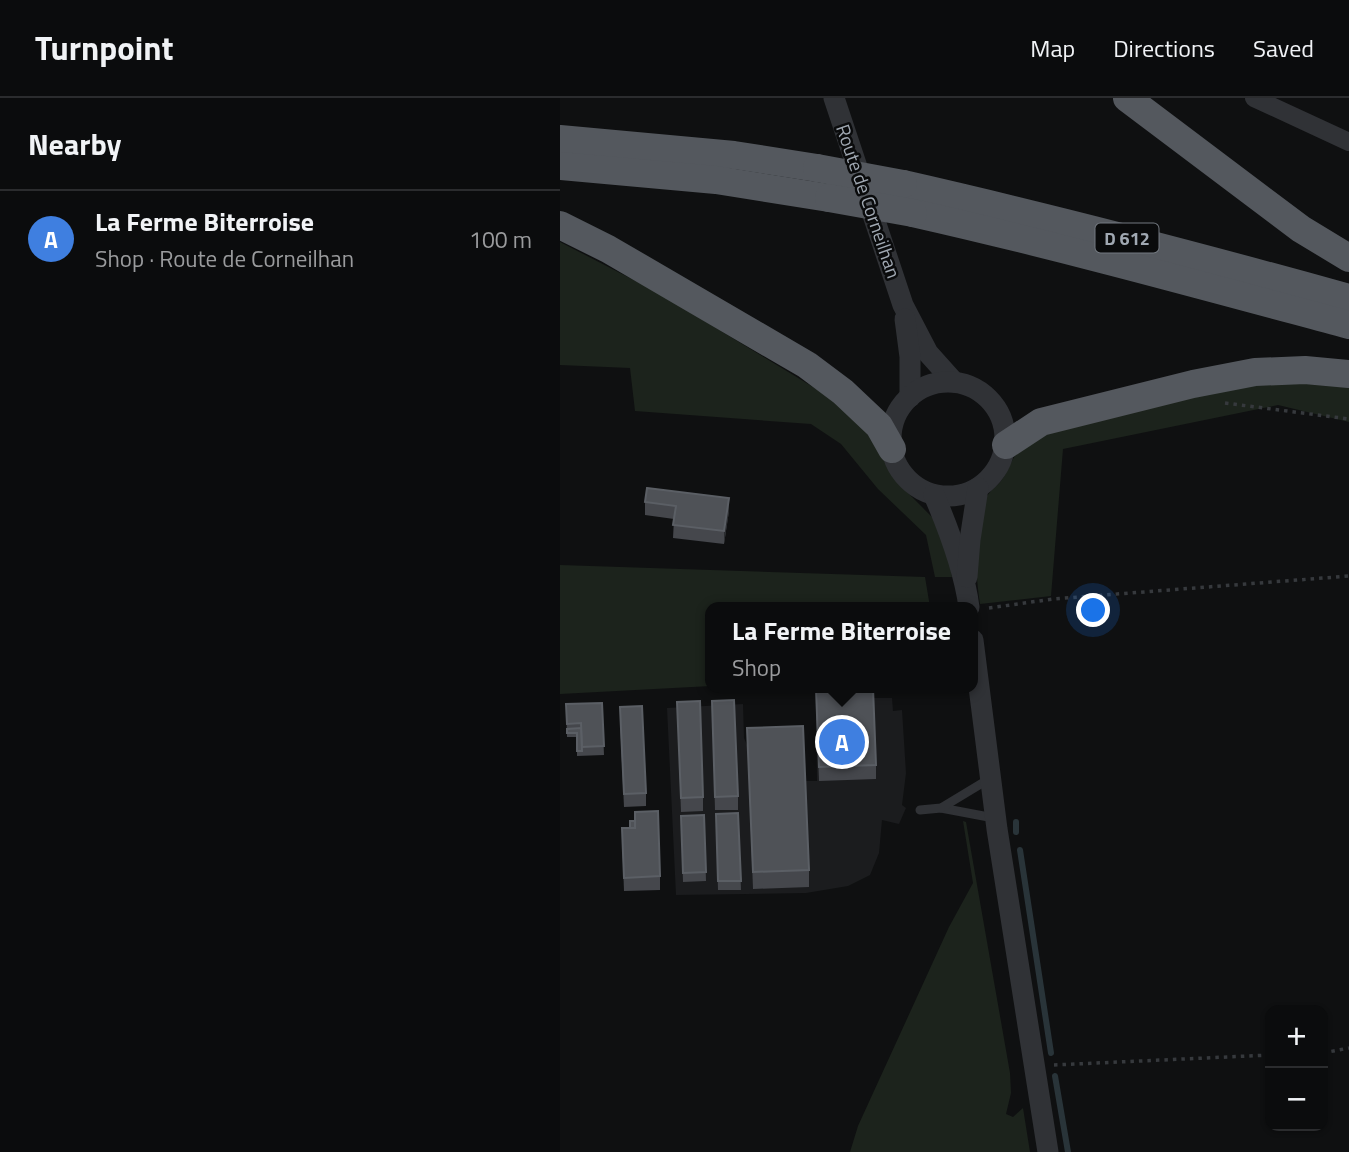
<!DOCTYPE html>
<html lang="en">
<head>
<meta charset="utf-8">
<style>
	:root { --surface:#0b0c0d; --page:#191a1b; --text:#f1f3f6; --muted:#9a9b9d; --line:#2b2c2e; --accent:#0b8043 }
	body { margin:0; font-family:"Titillium Web",sans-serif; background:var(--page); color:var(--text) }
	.controls { position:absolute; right:21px; bottom:21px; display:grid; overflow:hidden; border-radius:14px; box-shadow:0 2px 5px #0004 }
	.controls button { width:63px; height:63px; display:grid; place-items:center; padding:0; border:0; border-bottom:2px solid var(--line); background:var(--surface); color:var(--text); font:35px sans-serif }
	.you { position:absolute; left:534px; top:513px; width:24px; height:24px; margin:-18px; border:5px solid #fff; border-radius:50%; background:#1a73e8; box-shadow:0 0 0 10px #1a73e833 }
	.badge { display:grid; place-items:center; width:46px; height:46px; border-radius:50%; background:var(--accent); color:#fff; font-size:23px; font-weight:700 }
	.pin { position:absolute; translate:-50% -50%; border:4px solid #fff; box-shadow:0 2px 7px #0006 }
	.popup { position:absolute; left:145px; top:504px; width:273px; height:91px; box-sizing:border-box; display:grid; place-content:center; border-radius:14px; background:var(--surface); filter:drop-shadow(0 2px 5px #0005); font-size:23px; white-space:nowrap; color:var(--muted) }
	.popup b { font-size:26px; color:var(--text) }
	.popup::after { content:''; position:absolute; left:50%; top:100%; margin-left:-14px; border:14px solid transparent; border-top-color:var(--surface) }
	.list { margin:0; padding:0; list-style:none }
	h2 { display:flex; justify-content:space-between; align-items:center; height:91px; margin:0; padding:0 28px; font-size:30px }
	h2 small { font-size:23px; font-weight:400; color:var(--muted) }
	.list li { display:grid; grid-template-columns:46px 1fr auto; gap:21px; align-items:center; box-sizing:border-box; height:98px; padding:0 28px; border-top:2px solid var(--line) }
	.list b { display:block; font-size:26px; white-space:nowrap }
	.list p { margin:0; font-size:23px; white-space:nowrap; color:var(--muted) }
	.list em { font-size:23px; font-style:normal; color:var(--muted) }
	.map { position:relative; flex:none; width:789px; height:1054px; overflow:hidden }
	header { display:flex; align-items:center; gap:42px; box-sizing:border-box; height:98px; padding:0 35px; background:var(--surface); border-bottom:2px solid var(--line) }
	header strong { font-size:33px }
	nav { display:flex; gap:38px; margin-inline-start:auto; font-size:24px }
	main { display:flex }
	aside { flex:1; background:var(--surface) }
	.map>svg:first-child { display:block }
	.built { fill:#1b1c1e }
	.green { fill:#1c231c }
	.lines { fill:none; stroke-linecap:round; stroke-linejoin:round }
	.stream { stroke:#293439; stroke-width:6 }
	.path { stroke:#36393d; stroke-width:3.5; stroke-dasharray:3.5 5; stroke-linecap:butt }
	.service { stroke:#303236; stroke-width:9 }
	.minor { stroke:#303236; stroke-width:18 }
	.tertiary { stroke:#303236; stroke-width:21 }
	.trunk { stroke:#54585e; stroke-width:28 }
	.trunk-bridge { stroke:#54585e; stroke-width:28 }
	.wall { fill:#45474c }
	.shaded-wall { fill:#2b2d30 }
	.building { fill:#4f5257; stroke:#5b5f65; stroke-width:2 }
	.labels { text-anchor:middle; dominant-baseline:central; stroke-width:5; stroke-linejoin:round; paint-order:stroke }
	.shield { fill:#0a0b0c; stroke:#737980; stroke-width:2 }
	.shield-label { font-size:18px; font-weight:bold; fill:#a0a8b2 }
	.street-label { font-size:19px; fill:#a0a8b2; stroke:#0a0b0c }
</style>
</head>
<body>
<header>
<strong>Turnpoint</strong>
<nav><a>Map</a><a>Directions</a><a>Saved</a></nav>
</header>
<main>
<aside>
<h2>Nearby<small></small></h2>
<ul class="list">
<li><span class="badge" style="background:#3f7fe0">A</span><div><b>La Ferme Biterroise</b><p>Shop · Route de Corneilhan</p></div><em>100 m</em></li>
</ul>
</aside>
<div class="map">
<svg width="789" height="1054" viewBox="0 0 789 1054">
	<rect width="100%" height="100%" fill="#0f1011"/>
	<polygon class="built" points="313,600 332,600 333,613 342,612 346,675 342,707 346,710 339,726 322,722 319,755 310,777 288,788 246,795 116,797 107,610 183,606 184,640 187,647 243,645 244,683 257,683 256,605"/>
	<g class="green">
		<polygon points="0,144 95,193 281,306 318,348 338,385 376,423 388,454 392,479 375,479 366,437 318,391 281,346 251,326 75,313 70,270 0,267"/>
		<path d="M704,280l85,3v41l-71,-17 -215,44 -12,147 -71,8c-5,-31 -6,-74 4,-103 4,-10 16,-16 21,-26 8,-17 15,-31 31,-43z"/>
		<polygon points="0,467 365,479 370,509 151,509 151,588 0,596"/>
		<polygon points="403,723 406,724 450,975 451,995 446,1016 453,1019 463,1010 470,1054 290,1054 298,1028 389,829 413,785"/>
	</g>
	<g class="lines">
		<g class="stream">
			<polyline points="456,724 456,734"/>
			<polyline points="460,752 491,955"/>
			<polyline points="495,978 508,1054"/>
		</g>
		<g class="path">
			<polyline points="665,305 789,321"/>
			<polyline points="429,510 493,501 789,478"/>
			<polyline points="763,955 789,950"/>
			<polyline points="494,967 710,957"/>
		</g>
		<g class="service">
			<polyline points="381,710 434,720"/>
			<polyline points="360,712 381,710 429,681"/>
		</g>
		<polyline class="minor" points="694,0 789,44"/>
		<g class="tertiary">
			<polyline points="274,0 343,207 368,255 394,284"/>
			<polyline points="345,221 350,259 350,299"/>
			<circle cx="388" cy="341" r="57"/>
			<path d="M374,397c15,35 30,74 35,112"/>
			<polyline points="407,479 410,442 418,390"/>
			<polyline points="413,542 437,731 488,1054"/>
		</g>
		<g class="trunk">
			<polyline points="567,0 741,131 789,160"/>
			<polyline points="0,41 174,57 257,70"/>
			<polyline points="0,68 156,82 269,100"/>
			<path d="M343,86c150,34 298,73 446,114"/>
			<path d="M353,115c146,33 291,73 436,112"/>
			<polyline points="0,127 48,151 247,267 283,294 319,328 332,351"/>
			<polyline points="446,347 481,324 633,286 695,274 745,272 789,276"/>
		</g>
		<g class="trunk-bridge">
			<polyline points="257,70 343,86"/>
			<polyline points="269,100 353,115"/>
		</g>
	</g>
	<g class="wall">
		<polygon points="85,404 169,413 164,446 113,440 114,421 85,417"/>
		<polygon points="152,603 178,698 178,712 155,712"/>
		<polygon points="117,604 143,699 143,713 121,714"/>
		<polygon points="42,605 44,657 17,658 17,639 7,639 6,606"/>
		<polygon points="256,605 316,667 316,681 259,683"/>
		<polygon points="60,622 86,695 86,708 64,709"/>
		<polygon points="187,630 249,772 249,789 193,791"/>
		<polygon points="178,715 181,792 158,792 156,716"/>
		<polygon points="144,717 146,783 123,784 121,718"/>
		<polygon points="70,730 100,778 100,792 64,793 62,739"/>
	</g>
	<polygon class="shaded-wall" points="169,400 169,413 164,446 164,433"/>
	<g class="building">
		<polygon points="87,390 169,400 164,433 113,427 116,408 85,404"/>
		<polygon points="297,590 313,590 316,667 259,669 256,591"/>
		<polygon points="174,602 178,698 155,699 152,603"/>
		<polygon points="140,603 143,699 121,700 117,604"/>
		<polygon points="42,605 44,648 22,649 21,625 7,626 6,606"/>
		<polygon points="82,608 86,695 64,696 60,609"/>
		<polygon points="243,628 249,772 193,774 187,630"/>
		<polygon points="21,630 22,653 17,653 17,635 7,635 7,631"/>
		<polygon points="98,713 100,778 64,780 62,730 75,730 75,714"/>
		<polygon points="178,715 181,783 158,783 156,716"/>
		<polygon points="144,717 146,774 123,775 121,718"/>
		<rect x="70" y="723" width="5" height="7"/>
	</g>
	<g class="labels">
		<rect class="shield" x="535.5" y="125.5" width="63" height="29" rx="5"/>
		<g class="shield-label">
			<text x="567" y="140">D 612</text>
		</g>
		<g class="street-label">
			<text transform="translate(309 103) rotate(71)">Route de Corneilhan</text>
		</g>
	</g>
</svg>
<div class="controls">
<button>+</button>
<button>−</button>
</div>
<div class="you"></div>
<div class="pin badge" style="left:282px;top:644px;background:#3f7fe0">A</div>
<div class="popup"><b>La Ferme Biterroise</b>Shop</div>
</div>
</main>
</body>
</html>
